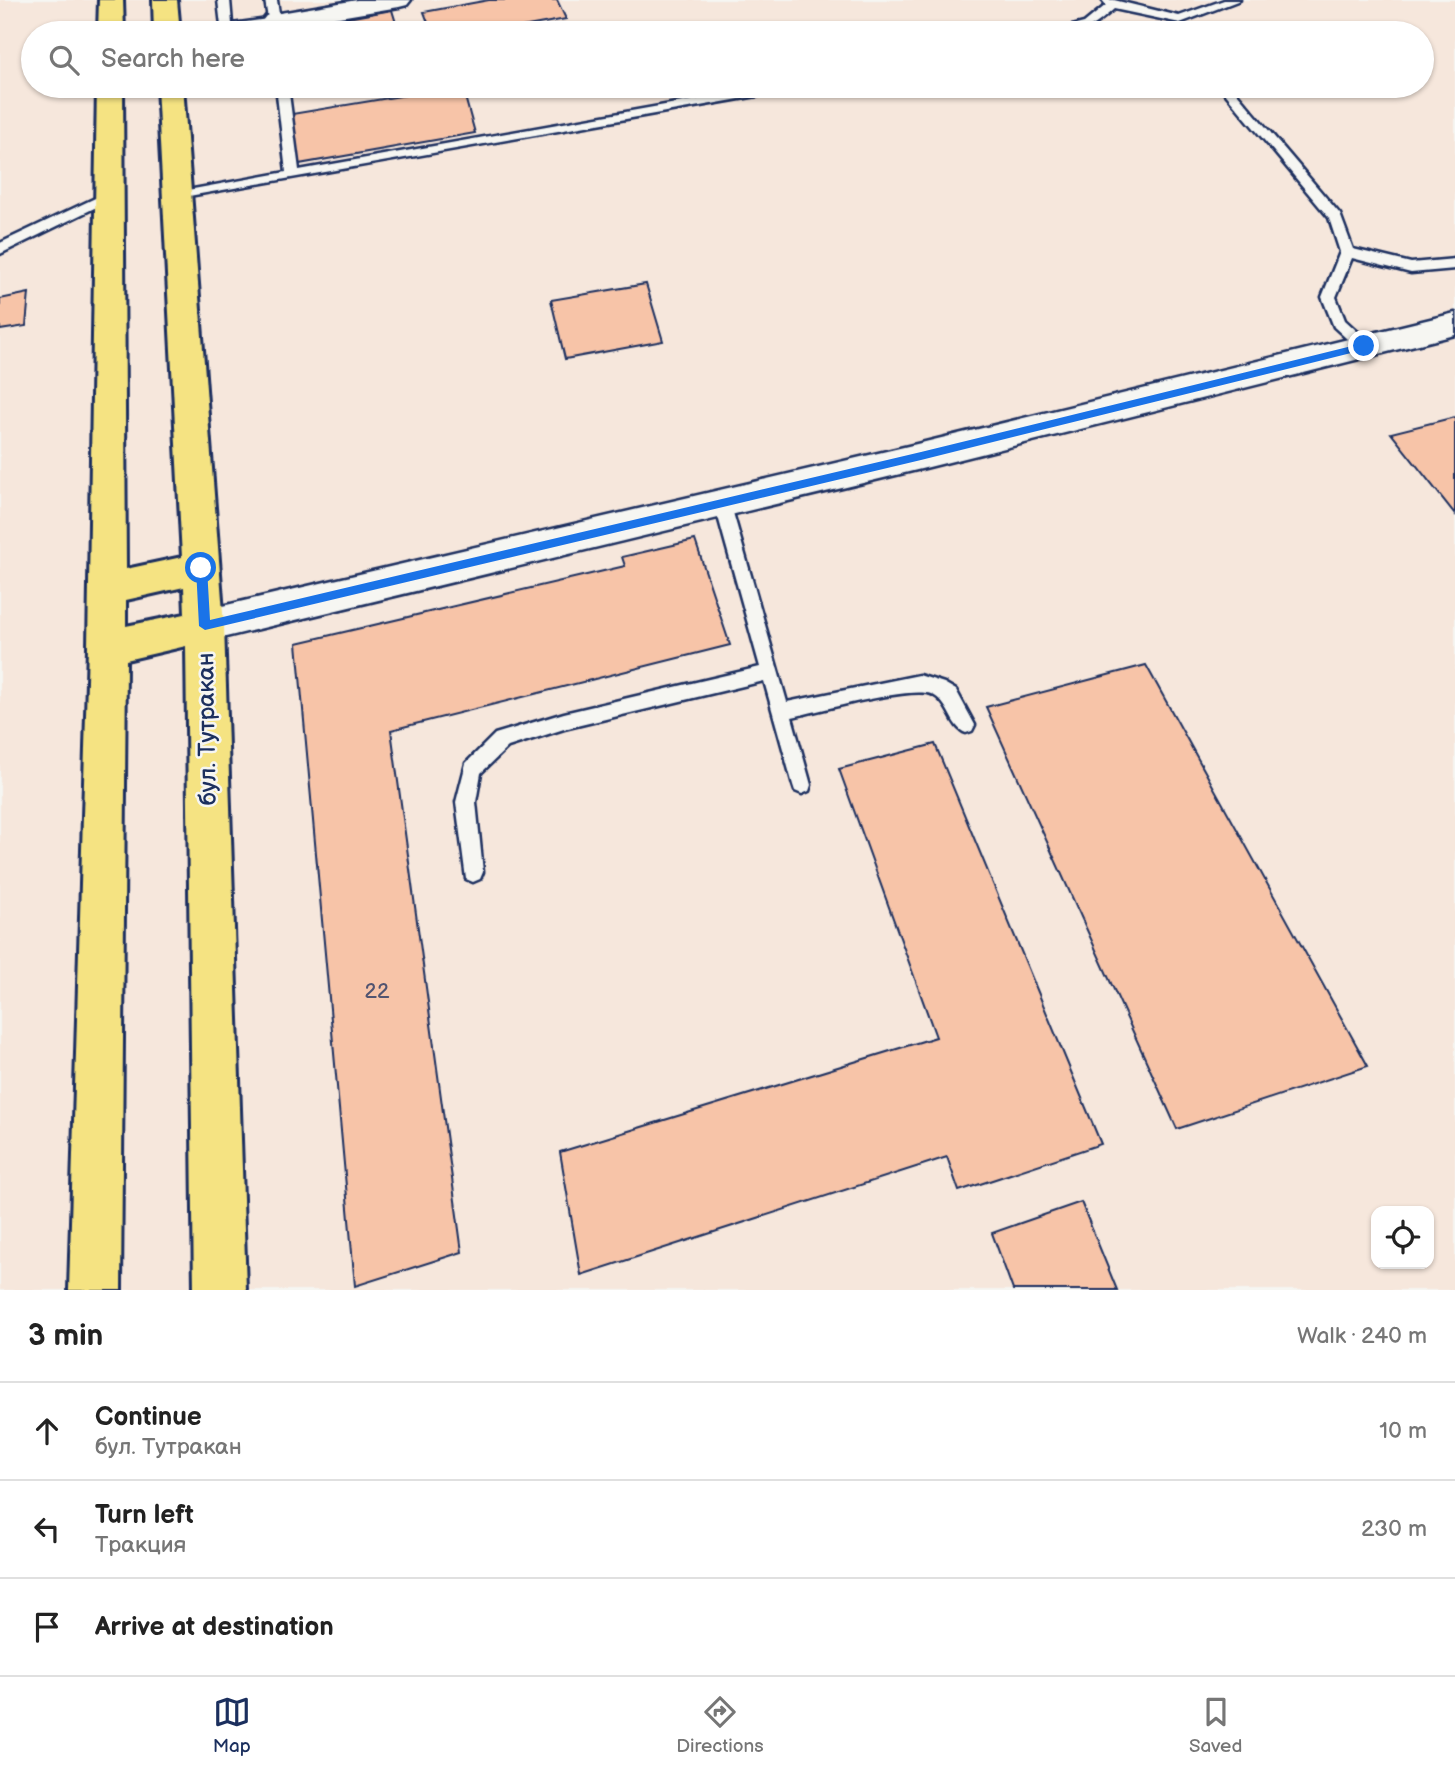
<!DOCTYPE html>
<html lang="en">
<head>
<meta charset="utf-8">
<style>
	:root { --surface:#fff; --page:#f6f6f6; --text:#222; --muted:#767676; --line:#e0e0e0; --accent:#1b2f5e }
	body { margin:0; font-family:"Balsamiq Sans",sans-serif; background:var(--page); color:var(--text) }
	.controls { position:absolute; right:21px; bottom:21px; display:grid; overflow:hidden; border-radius:14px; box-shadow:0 2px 5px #0004 }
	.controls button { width:63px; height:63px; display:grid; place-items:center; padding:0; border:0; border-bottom:2px solid var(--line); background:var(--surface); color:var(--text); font:35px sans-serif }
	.stop { position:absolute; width:21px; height:21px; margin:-16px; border:5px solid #1a73e8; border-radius:50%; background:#fff }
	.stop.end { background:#1a73e8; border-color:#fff; box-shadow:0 2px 7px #0008 }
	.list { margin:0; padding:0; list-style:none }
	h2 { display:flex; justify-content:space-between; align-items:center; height:91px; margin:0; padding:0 28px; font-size:30px }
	h2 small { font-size:23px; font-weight:400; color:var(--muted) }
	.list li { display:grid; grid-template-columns:46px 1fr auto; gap:21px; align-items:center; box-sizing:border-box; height:98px; padding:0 28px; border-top:2px solid var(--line) }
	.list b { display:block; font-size:26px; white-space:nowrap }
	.list p { margin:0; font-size:23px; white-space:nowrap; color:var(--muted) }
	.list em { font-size:23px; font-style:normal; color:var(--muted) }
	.icon { flex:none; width:38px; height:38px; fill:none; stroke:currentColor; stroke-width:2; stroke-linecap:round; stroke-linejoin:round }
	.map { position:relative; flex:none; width:1455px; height:1290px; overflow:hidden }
	.search { position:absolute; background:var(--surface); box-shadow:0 2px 5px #0004; left:21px; right:21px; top:21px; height:77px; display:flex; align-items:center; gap:18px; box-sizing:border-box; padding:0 24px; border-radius:38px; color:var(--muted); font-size:26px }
	.sheet { height:385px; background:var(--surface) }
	nav { display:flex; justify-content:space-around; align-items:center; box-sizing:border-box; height:98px; border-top:2px solid var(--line); background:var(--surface); font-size:19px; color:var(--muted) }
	nav a { display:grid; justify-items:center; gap:4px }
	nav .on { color:var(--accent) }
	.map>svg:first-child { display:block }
	.built { fill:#f6e7dc; fill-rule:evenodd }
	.building { fill:#f7c4a8; stroke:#1b2f5e; stroke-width:2 }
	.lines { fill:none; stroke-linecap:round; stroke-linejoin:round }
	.lane-casing { stroke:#1b2f5e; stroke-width:5 }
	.street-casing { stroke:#1b2f5e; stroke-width:5 }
	.primary-casing { stroke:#1b2f5e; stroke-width:6 }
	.lane { fill:#f6f6f2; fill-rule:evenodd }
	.street { fill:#f6f6f2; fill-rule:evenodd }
	.primary { fill:#f5e382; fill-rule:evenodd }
	.route { fill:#1a73e8 }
	.labels { text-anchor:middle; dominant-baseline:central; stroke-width:5; stroke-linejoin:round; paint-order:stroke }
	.number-label { font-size:21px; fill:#525470 }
	.street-label { font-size:24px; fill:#1b2f5e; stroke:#f6f6f2 }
</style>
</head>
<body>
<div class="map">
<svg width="1455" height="1290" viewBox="0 0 1455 1290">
	<rect width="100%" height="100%" fill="#f6f6f2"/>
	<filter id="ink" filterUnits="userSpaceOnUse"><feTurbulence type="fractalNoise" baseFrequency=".0143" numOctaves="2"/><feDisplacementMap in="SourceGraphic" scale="14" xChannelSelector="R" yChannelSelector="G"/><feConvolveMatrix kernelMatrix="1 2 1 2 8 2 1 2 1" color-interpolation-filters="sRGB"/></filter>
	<g filter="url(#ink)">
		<path class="built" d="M0,0h1455v1290h-1455zM33,33h1389v53h-1389zM1376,1211h53v53h-53z"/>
		<g class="building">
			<polygon points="489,0 557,0 566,19 489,33 432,33 424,12"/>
			<polygon points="392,10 399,33 374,33 374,31 282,33 282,30"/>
			<polygon points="424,86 462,86 475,133 299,164 292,114 425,92"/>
			<polygon points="646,284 663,341 565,359 551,300"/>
			<polygon points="29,293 26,326 0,330 0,299"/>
			<polygon points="1455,417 1455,514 1391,433"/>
			<polygon points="695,540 730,645 391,730 462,1252 355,1286 297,643 625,566 622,557"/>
			<polygon points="1146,665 1368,1066 1177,1129 986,707"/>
			<polygon points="935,744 1101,1144 959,1191 947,1157 581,1275 560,1152 936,1037 839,769"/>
			<polygon points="1081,1202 1117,1290 1013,1290 992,1233"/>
		</g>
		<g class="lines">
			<defs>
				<g id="lane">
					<polygon points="218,0 230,0 232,24 268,19 265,0 277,0 280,21 274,24 220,33 195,33 197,31 221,26"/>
					<path d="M1102,0h12l65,16 45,-16h16l-60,23 -66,-14c-26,23 -33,26 -69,24l39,-10 22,-18z"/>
					<polygon points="276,86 288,86 299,170 772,86 797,86 791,90 172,199 170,196 177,192 286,172"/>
					<polygon points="1219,86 1231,86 1340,214 1353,249 1411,263 1455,259 1455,269 1411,273 1352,258 1336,297 1345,320 1369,342 1371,346 1369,350 1359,350 1334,327 1322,297 1340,252 1329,218"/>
					<polygon points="108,192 113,193 113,199 0,254 0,243"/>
					<path d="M722,496l8,6 57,200 132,-27 25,8 12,7 19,35 -3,6 -6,2c-16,-6 -16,-31 -35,-39 -21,-8 -112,17 -139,23l19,68 -2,6 -7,3 -7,-3 -2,-6 -29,-104 -200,48 -56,18 -27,26 -5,29 7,70 -3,7 -7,3 -7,-3 -10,-77 10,-39 29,-29 69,-21 196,-46 -46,-165z"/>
				</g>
				<g id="street">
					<polygon points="357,0 411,0 407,5 399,7 274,28 266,26 262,21 266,16 274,14"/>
					<polygon points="1455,313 1455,335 921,469 205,642 192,637 187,626 192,615 205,610 921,443"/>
				</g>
				<g id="primary">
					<polygon points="99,0 123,0 124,33 98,33"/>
					<polygon points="153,0 177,0 180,33 154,33"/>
					<path d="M97,86h26l3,483 56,-12 -25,-471h26l41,540 22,664h-52l-8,-644 -60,14 -5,630h-52l19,-643zM184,587l1,27 -59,12v-26z"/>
				</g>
			</defs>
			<use href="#lane" class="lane-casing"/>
			<use href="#street" class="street-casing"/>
			<use href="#primary" class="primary-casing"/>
			<use href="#lane" class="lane"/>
			<use href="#street" class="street"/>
			<use href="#primary" class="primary"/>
		</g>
	</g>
	<polygon class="route" points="1364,343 1369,346 1367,349 921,460 205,630 199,626 196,568 201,564 207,568 210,620 921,452"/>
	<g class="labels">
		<g class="number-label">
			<text x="377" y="991">22</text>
		</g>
		<g class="street-label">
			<text transform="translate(207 729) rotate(-91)">бул. Тутракан</text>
		</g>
	</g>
</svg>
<div class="controls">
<button><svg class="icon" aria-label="locate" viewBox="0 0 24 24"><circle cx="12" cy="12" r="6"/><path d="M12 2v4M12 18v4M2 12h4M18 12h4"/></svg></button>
</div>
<div class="stop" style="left:201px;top:568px"></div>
<div class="stop end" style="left:1364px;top:346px"></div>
<div class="search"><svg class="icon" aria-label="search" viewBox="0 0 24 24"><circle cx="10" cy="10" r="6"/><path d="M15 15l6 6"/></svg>Search here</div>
</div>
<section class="sheet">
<h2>3 min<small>Walk · 240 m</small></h2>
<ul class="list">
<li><svg class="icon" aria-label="ahead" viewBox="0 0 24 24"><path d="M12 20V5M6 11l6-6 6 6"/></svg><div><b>Continue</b><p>бул. Тутракан</p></div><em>10 m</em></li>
<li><svg class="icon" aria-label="left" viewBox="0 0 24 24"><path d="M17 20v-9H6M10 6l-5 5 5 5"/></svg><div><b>Turn left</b><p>Тракция</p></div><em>230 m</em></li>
<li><svg class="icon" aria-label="arrive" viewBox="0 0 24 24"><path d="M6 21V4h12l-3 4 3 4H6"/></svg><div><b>Arrive at destination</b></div></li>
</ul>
</section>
<nav>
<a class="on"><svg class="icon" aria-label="map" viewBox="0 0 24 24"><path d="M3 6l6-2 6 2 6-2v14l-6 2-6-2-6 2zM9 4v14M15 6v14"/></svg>Map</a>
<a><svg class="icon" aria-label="directions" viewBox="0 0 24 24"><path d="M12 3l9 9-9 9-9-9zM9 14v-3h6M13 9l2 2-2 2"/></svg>Directions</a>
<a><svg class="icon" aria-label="saved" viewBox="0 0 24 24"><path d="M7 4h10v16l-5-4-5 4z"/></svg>Saved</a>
</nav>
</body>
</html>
